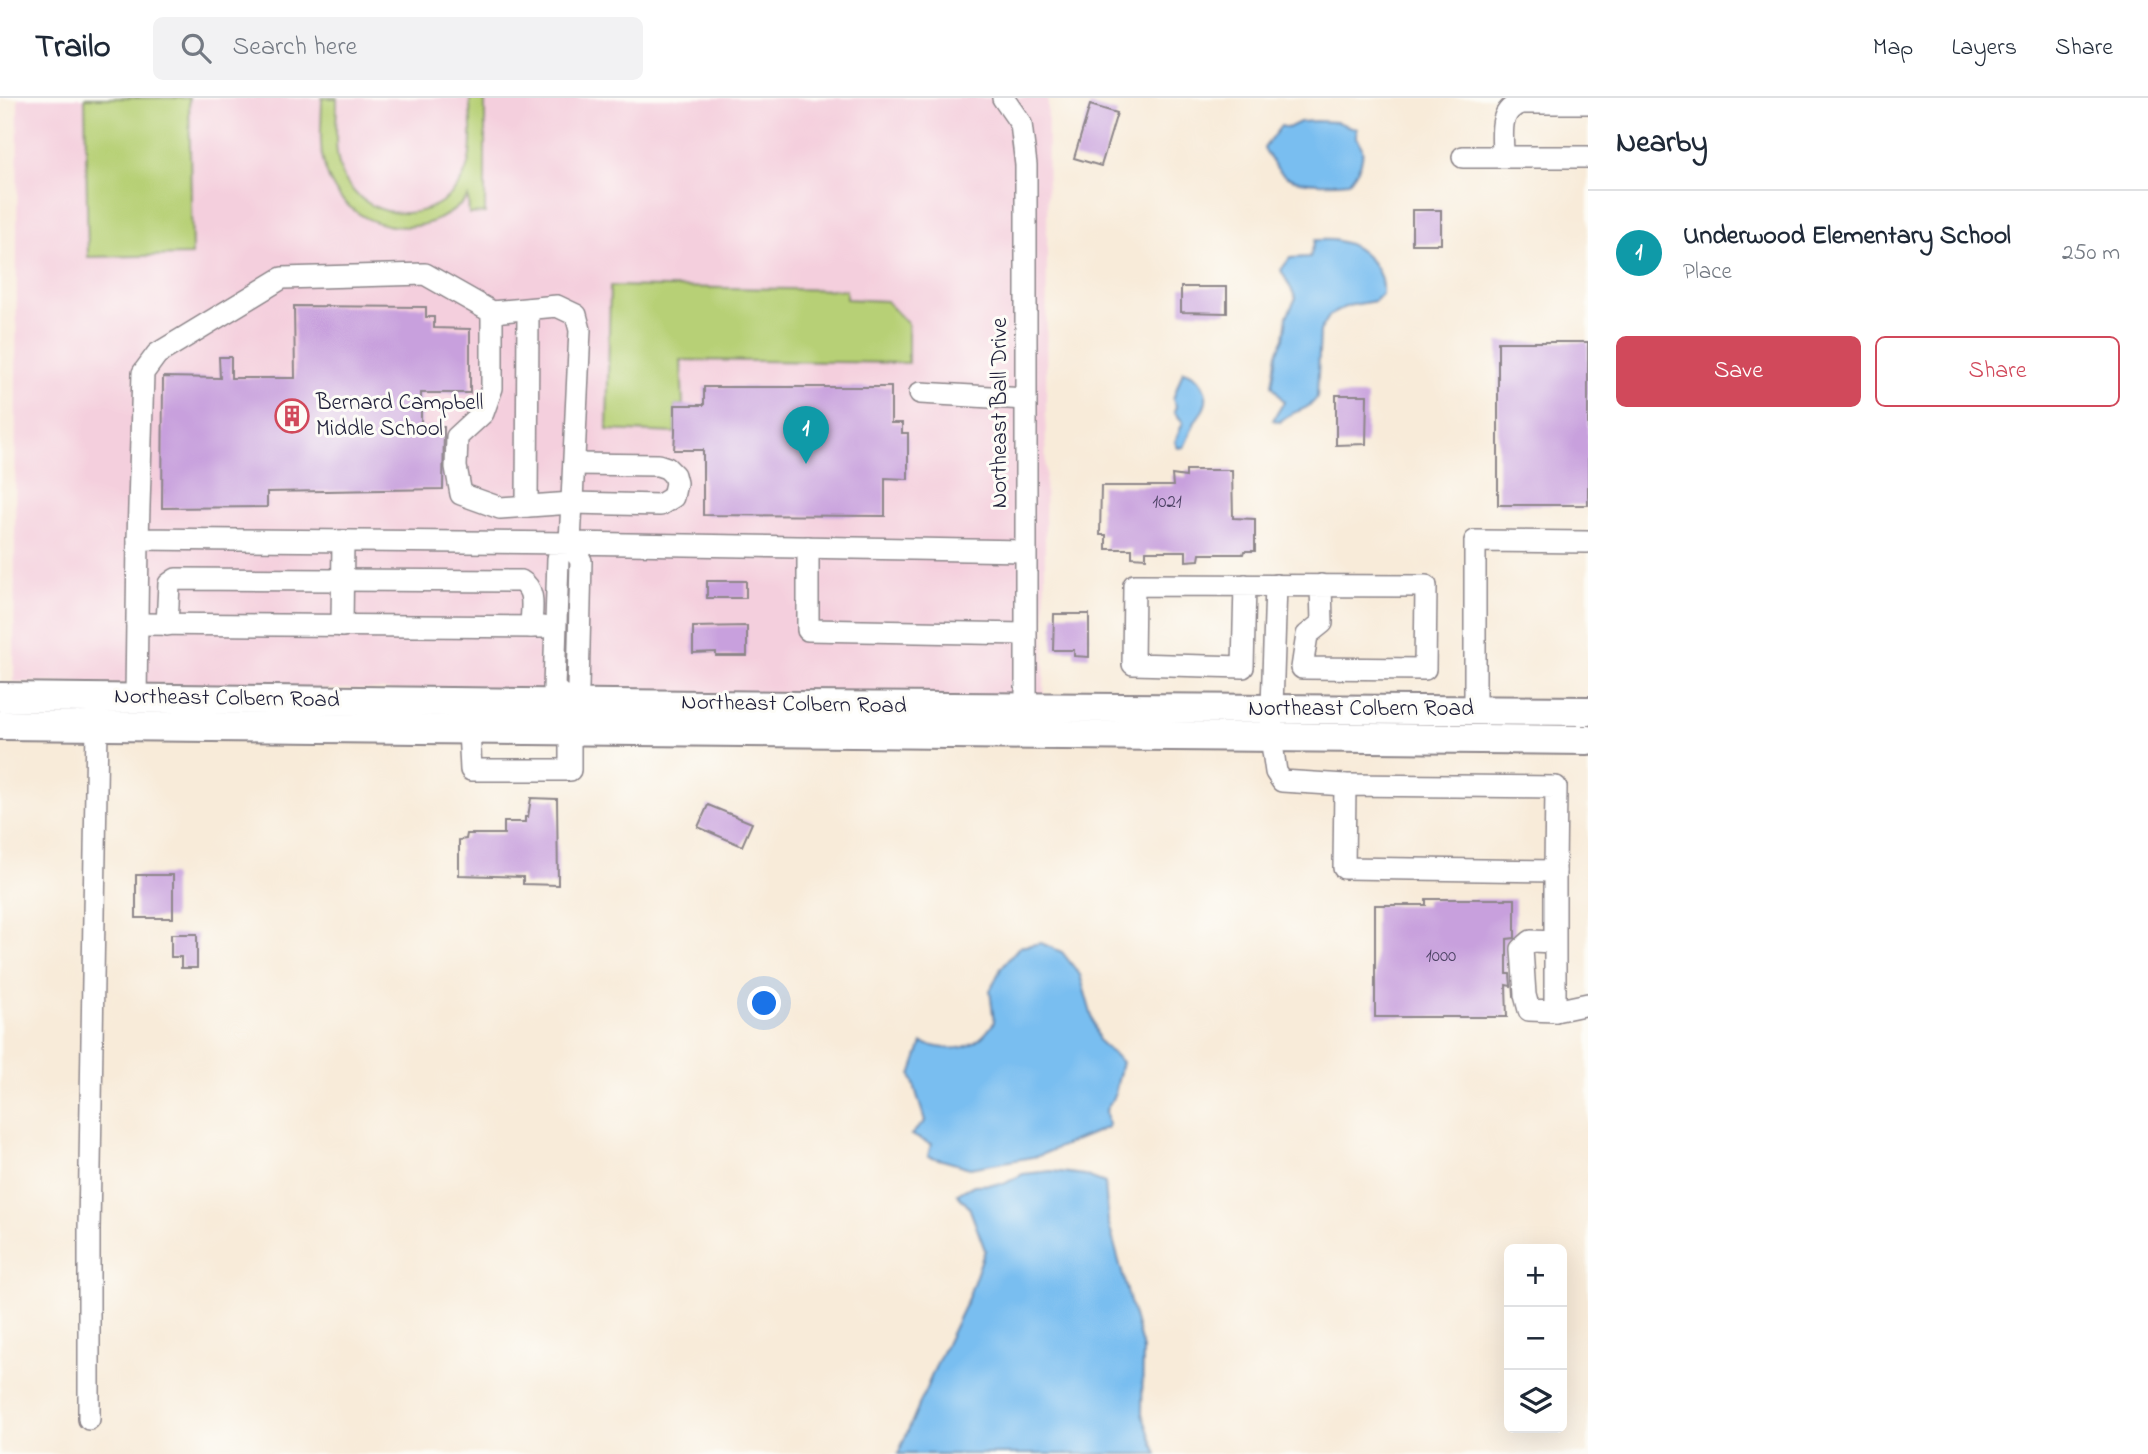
<!DOCTYPE html>
<html lang="en">
<head>
<meta charset="utf-8">
<style>
	:root { --surface:#fff; --page:#f2f2f3; --text:#1f2937; --muted:#747a83; --line:#e0e1e3; --accent:#d1495b }
	body { margin:0; font-family:"Indie Flower",sans-serif; background:var(--page); color:var(--text) }
	.controls { position:absolute; right:21px; bottom:21px; display:grid; overflow:hidden; border-radius:10px; box-shadow:0 7px 28px #0002 }
	.controls button { width:63px; height:63px; display:grid; place-items:center; padding:0; border:0; border-bottom:2px solid var(--line); background:var(--surface); color:var(--text); font:35px sans-serif }
	.you { position:absolute; left:765px; top:906px; width:24px; height:24px; margin:-18px; border:5px solid #fff; border-radius:50%; background:#1a73e8; box-shadow:0 0 0 10px #1a73e833 }
	.badge { display:grid; place-items:center; width:46px; height:46px; border-radius:50%; background:var(--accent); color:#fff; font-size:23px; font-weight:700 }
	.pin { position:absolute; translate:-50% -58px; filter:drop-shadow(0 2px 4px #0008) }
	.pin::after { content:''; position:absolute; top:37px; width:24px; height:21px; background:inherit; clip-path:polygon(0 0,100% 0,50% 100%) }
	.list { margin:0; padding:0; list-style:none }
	h2 { display:flex; justify-content:space-between; align-items:center; height:91px; margin:0; padding:0 28px; font-size:30px }
	h2 small { font-size:23px; font-weight:400; color:var(--muted) }
	.list li { display:grid; grid-template-columns:46px 1fr auto; gap:21px; align-items:center; box-sizing:border-box; height:126px; padding:0 28px; border-top:2px solid var(--line) }
	.list b { display:block; font-size:26px; white-space:nowrap }
	.list p { margin:0; font-size:23px; white-space:nowrap; color:var(--muted) }
	.list em { font-size:23px; font-style:normal; color:var(--muted) }
	.actions { display:flex; gap:14px; padding:21px 28px }
	.actions a { flex:1; padding:16px 0; border:2px solid var(--accent); border-radius:10px; text-align:center; font-size:24px; color:var(--accent) }
	.actions .main { background:var(--accent); color:#fff }
	.icon { flex:none; width:38px; height:38px; fill:none; stroke:currentColor; stroke-width:2; stroke-linecap:round; stroke-linejoin:round }
	.map { position:relative; flex:none; width:1588px; height:1356px; overflow:hidden }
	header { display:flex; align-items:center; gap:42px; box-sizing:border-box; height:98px; padding:0 35px; background:var(--surface); border-bottom:2px solid var(--line) }
	header strong { font-size:33px }
	nav { display:flex; gap:38px; margin-inline-start:auto; font-size:24px }
	.search { width:490px; height:63px; background:var(--page); display:flex; align-items:center; gap:18px; box-sizing:border-box; padding:0 24px; border-radius:10px; color:var(--muted); font-size:26px }
	main { display:flex }
	aside { flex:1; background:var(--surface) }
	.map>svg:first-child { display:block }
	.built { fill:#f4cfdd }
	.green { fill:#b7d076; stroke:#6c7958; stroke-width:2 }
	.water { fill:#79bef0; stroke:#4e7096; stroke-width:2 }
	.building { fill:#c8a0dd }
	.lines { fill:none; stroke-linecap:round; stroke-linejoin:round }
	.minor-casing { stroke:#8d868a; stroke-width:24 }
	.major-casing { stroke:#8d868a; stroke-width:32 }
	.minor { stroke:#fff; stroke-width:21 }
	.major { stroke:#fff; stroke-width:28 }
	.labels { text-anchor:middle; dominant-baseline:central; stroke-width:6; stroke-linejoin:round; paint-order:stroke }
	.number-label { font-size:19px; fill:#4c4264 }
	.poi-label { font-size:23px; fill:#22223b; stroke:#fdfcf7; text-anchor:start }
	.street-label { font-size:23px; fill:#22223b; stroke:#fdfcf7 }
</style>
</head>
<body>
<header>
<strong>Trailo</strong>
<div class="search"><svg class="icon" aria-label="search" viewBox="0 0 24 24"><circle cx="10" cy="10" r="6"/><path d="M15 15l6 6"/></svg>Search here</div>
<nav><a>Map</a><a>Layers</a><a>Share</a></nav>
</header>
<main>
<div class="map">
<svg width="1588" height="1356" viewBox="0 0 1588 1356">
	<rect width="100%" height="100%" fill="#fdfcf7"/>
	<filter id="ink" filterUnits="userSpaceOnUse"><feTurbulence type="fractalNoise" baseFrequency=".0143" numOctaves="2"/><feDisplacementMap in="SourceGraphic" scale="14" xChannelSelector="R" yChannelSelector="G"/><feConvolveMatrix kernelMatrix="1 2 1 2 8 2 1 2 1" color-interpolation-filters="sRGB"/></filter>
	<filter id="wash" filterUnits="userSpaceOnUse"><feTurbulence type="fractalNoise" baseFrequency=".00686" numOctaves="4" result="noise"/><feDisplacementMap in="SourceGraphic" scale="28" xChannelSelector="R" yChannelSelector="G"/><feGaussianBlur stdDeviation="1.57" result="paint"/><feColorMatrix in="noise" values="0 0 0 0 0 0 0 0 0 0 0 0 0 0 0 0 0 1.4 0 .05"/><feComposite in="paint" operator="in"/></filter>
	<g filter="url(#wash)">
		<rect width="100%" height="100%" fill="#f8ebd9"/>
		<polygon class="built" points="18,0 1048,0 1044,606 14,584"/>
		<g class="green">
			<polygon points="85,0 189,0 192,157 88,159"/>
			<path d="M322,0h15c0,26 -5,56 7,80 27,50 105,46 123,-10 7,-22 3,-48 3,-70h15v115l-16,1 -1,-17c-42,49 -124,36 -143,-29 -7,-22 -3,-47 -3,-70z"/>
			<polygon points="610,188 846,192 846,201 886,203 908,226 908,265 681,262 683,307 675,308 675,335 607,332"/>
		</g>
		<g class="water">
			<path d="M1316,23l21,1 20,7 -1,8c13,15 4,32 -7,45 -16,2 -46,2 -60,-4 -11,-4 -19,-20 -25,-30l17,-22 7,2 12,-6z"/>
			<path d="M1315,142c7,0 16,-1 23,1 25,5 46,28 44,53l-7,7 -28,5 -17,9 -10,16 -3,67c-11,15 -27,12 -37,24l-7,-2 11,-18 -12,-17 5,-32 7,-15 3,-22 9,-18 -15,-28 9,-12 20,-1z"/>
			<path d="M1183,273c17,3 28,22 21,37 -2,5 -7,9 -9,14 -4,8 -6,16 -11,25l-6,1 -3,-6 8,-20 -9,-10 2,-6 -3,-7z"/>
			<path d="M1041,845l21,9 18,23 19,66 23,21 -7,32 -9,16 2,17 -70,29 -68,12 -42,-12 3,-12 -20,-9 14,-14 -14,-46 11,-32c31,10 54,8 72,-21l-4,-31 11,-23 18,-21z"/>
			<polygon points="1052,1073 1084,1077 1105,1085 1108,1123 1143,1251 1142,1316 1157,1356 898,1356 937,1265 968,1200 985,1152 969,1109 957,1096 974,1087 1004,1086 1023,1076"/>
		</g>
		<g id="blocks">
			<g class="building">
				<polygon points="1090,7 1117,15 1101,68 1074,60"/>
				<rect x="1412" y="112" width="29" height="34"/>
				<polygon points="1181,189 1227,189 1227,215 1181,214"/>
				<polygon points="294,208 426,209 426,219 434,219 434,230 470,231 470,295 421,295 421,329 444,329 443,391 267,394 267,409 162,410 163,279 220,280 219,259 231,259 231,280 295,280"/>
				<rect x="1498" y="244" width="90" height="163"/>
				<polygon points="704,289 891,289 891,325 902,325 902,335 908,335 908,381 885,380 885,418 703,417 703,352 674,352 675,335 675,307 704,307"/>
				<polygon points="1336,297 1367,297 1366,346 1336,347"/>
				<polygon points="1186,372 1232,372 1233,420 1255,421 1255,453 1244,453 1243,456 1200,456 1199,462 1186,463 1186,453 1146,453 1146,460 1132,459 1132,451 1106,451 1106,437 1100,437 1101,388 1173,388 1172,377 1186,379"/>
				<rect x="707" y="483" width="39" height="17"/>
				<polygon points="1054,516 1089,516 1089,559 1074,558 1074,552 1053,552"/>
				<polygon points="747,528 747,558 716,558 716,554 693,555 693,529"/>
				<polygon points="531,700 557,701 558,787 523,786 523,779 459,777 459,742 466,741 467,736 504,736 504,724 525,724 525,719 528,719"/>
				<polygon points="708,707 752,725 742,748 698,729"/>
				<rect x="136" y="777" width="37" height="43"/>
				<polygon points="1426,801 1515,801 1515,840 1507,841 1507,876 1510,876 1511,888 1506,887 1507,919 1375,919 1375,807 1426,807"/>
				<polygon points="171,836 197,836 197,870 181,870 181,859 171,859"/>
			</g>
		</g>
	</g>
	<g filter="url(#ink)">
		<use href="#blocks" fill-opacity="0" stroke="#8d868a" stroke-width="2"/>
		<g class="lines">
			<defs>
				<g id="minor">
					<polyline points="1003,0 1021,26 1026,67 1026,622"/>
					<path d="M1503,58c0,-22 -6,-45 18,-53h67"/>
					<polyline points="1463,59 1588,59"/>
					<polyline points="492,214 492,290 483,315 457,339 456,369 461,396 500,410 572,405 660,407 673,399 676,385 674,377 667,370 658,367 574,366"/>
					<polyline points="920,295 1026,301"/>
					<polyline points="527,408 528,211"/>
					<polyline points="570,445 558,460 554,590 570,605 578,590 581,463 570,445 580,232 576,217 557,208 492,214 425,176 282,180 157,256 143,275 138,441 570,445 1025,453"/>
					<polyline points="808,449 808,532 1025,536"/>
					<polyline points="1245,487 1243,569 1133,566 1134,487 1426,488 1425,571 1302,570 1307,537 1322,525 1321,487"/>
					<polyline points="1276,487 1271,639 1276,674 1282,683 1345,687"/>
					<polyline points="137,526 543,529"/>
					<path d="M167,527l2,-41 7,-5 345,2c16,9 10,30 10,46"/>
					<polyline points="342,528 343,443"/>
					<polyline points="136,600 138,441"/>
					<polyline points="1475,611 1475,443 1588,444"/>
					<polyline points="469,631 471,672 570,672 570,618"/>
					<polygon points="1345,687 1556,689 1555,773 1344,770"/>
					<polyline points="1554,844 1531,843 1522,851 1525,897 1529,912 1555,913 1555,773"/>
					<polyline points="1555,913 1588,906"/>
					<polyline points="89,1321 89,1132 97,628"/>
				</g>
				<g id="major">
					<polyline points="0,599 799,608 1588,613"/>
					<polyline points="0,627 1588,642"/>
				</g>
			</defs>
			<use href="#minor" class="minor-casing"/>
			<use href="#major" class="major-casing"/>
			<use href="#minor" class="minor"/>
			<use href="#major" class="major"/>
		</g>
	</g>
	<defs>
		<symbol id="building-ring" viewBox="-11 -11 22 22"><circle r="9.5" fill="#fdfcf7" stroke="#d1495b" stroke-width="1.5"/><path d="M-4-6H4V6H1V3H-1V6H-4ZM-2.5-4.3h1.7v1.8h-1.7ZM.8-4.3h1.7v1.8H.8ZM-2.5-1h1.7V.8h-1.7ZM.8-1h1.7V.8H.8Z" fill="#d1495b"/></symbol>
	</defs>
	<g fill-rule="evenodd">
		<use href="#building-ring" x="273" y="299" width="38" height="38"/>
	</g>
	<g class="labels">
		<g class="number-label">
			<text x="1167" y="404">1021</text>
			<text x="1441" y="858">1000</text>
		</g>
		<g class="poi-label">
			<text x="316" y="305">Bernard Campbell<tspan x="316" dy="26">Middle School</tspan></text>
		</g>
		<g class="street-label">
			<text transform="translate(1000 315) rotate(-90)">Northeast Ball Drive</text>
			<text transform="translate(227 601) rotate(1)">Northeast Colbern Road</text>
			<text transform="translate(794 607) rotate(1)">Northeast Colbern Road</text>
			<text x="1361" y="611">Northeast Colbern Road</text>
		</g>
	</g>
</svg>
<div class="controls">
<button>+</button>
<button>−</button>
<button><svg class="icon" aria-label="layers" viewBox="0 0 24 24"><path d="M12 4l9 5-9 5-9-5zM3 14l9 5 9-5"/></svg></button>
</div>
<div class="you"></div>
<div class="pin badge" style="left:806px;top:366px;background:#0f9aa8">1</div>
</div>
<aside>
<h2>Nearby<small></small></h2>
<ul class="list">
<li><span class="badge" style="background:#0f9aa8">1</span><div><b>Underwood Elementary School</b><p>Place</p></div><em>250 m</em></li>
</ul>
<div class="actions"><a class="main">Save</a><a>Share</a></div>
</aside>
</main>
</body>
</html>
